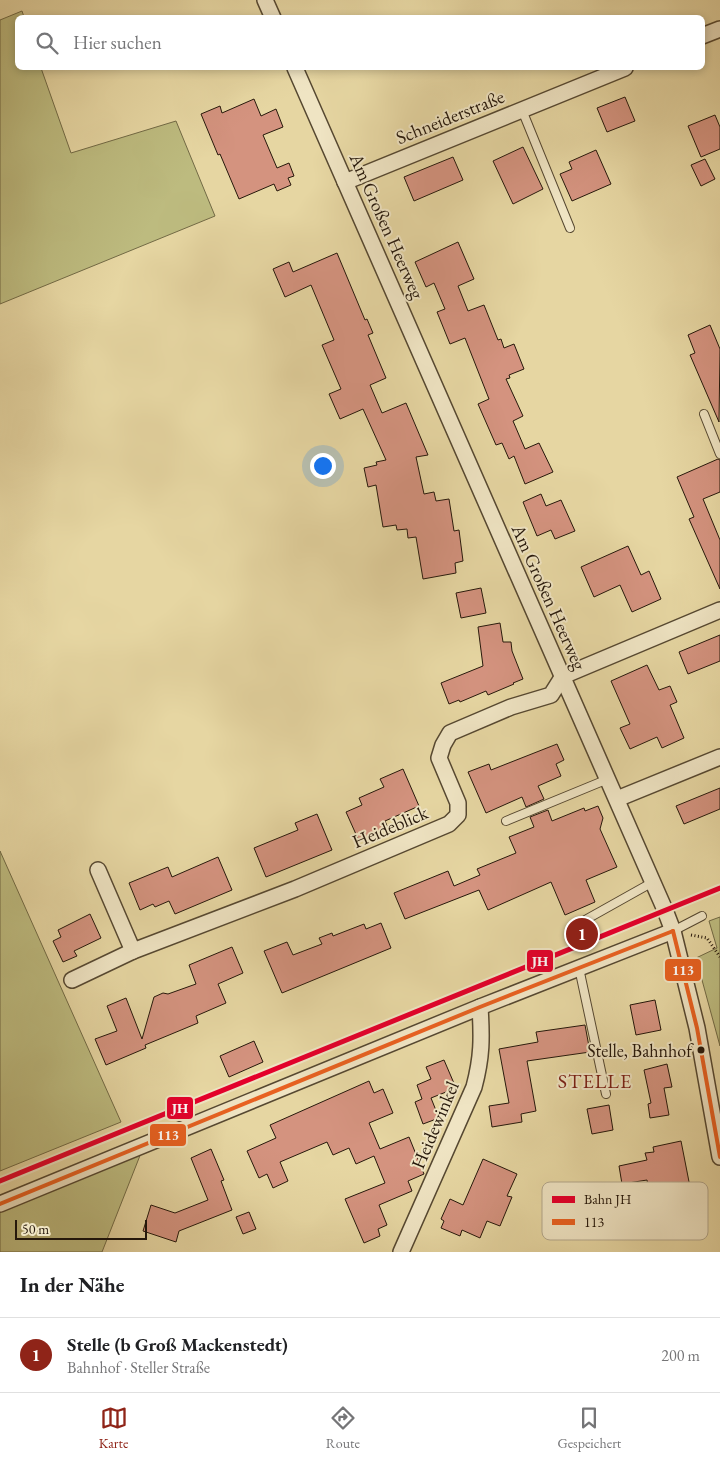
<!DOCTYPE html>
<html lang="de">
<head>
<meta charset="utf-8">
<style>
	:root { --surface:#fff; --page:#f2f2f2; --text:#202124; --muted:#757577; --line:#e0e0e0; --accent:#8f2418 }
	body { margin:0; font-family:"EB Garamond",serif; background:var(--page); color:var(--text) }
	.scale { position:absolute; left:15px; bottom:12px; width:132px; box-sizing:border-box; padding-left:5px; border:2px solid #26180b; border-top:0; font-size:14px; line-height:18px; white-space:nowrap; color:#26180b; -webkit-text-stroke:4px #efe4c3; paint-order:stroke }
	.you { position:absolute; left:322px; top:465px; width:18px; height:18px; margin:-12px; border:4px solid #fff; border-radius:50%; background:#1a73e8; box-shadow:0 0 0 8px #1a73e833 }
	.badge { display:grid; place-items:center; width:32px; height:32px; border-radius:50%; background:var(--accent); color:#fff; font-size:16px; font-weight:700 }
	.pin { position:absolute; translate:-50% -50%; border:2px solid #fff; box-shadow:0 1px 5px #0006 }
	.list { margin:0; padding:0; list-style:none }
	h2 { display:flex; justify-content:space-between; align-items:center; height:65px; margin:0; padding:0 20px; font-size:21px }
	h2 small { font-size:16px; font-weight:400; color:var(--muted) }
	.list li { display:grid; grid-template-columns:32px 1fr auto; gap:15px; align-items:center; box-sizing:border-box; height:75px; padding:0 20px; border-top:1px solid var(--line) }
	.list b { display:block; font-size:19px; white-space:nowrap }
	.list p { margin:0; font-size:16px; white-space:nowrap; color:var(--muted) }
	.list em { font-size:16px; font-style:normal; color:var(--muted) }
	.icon { flex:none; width:28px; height:28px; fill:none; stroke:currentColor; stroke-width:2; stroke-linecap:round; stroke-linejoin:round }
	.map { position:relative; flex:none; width:720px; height:1252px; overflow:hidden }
	.search { position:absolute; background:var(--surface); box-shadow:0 2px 8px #0003; left:15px; right:15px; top:15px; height:55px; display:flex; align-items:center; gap:12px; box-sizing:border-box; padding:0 18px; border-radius:8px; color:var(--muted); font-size:19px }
	.sheet { height:140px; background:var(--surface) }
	nav { display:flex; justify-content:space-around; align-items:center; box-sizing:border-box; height:70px; border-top:1px solid var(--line); background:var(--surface); font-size:14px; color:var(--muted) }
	nav a { display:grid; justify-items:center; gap:2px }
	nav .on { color:var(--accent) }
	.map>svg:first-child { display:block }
	.green { fill:#bdbb7f; stroke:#726a45 }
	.building { fill:#d4937f; stroke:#26180b }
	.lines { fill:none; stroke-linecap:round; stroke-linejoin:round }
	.service-casing { stroke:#564831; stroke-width:10 }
	.minor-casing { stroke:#564831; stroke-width:18 }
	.path { stroke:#26180b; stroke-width:3; stroke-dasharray:1 2.5; stroke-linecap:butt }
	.service { stroke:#efe4c3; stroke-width:8 }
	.minor { stroke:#efe4c3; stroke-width:15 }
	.bus-1-casing { stroke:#efe4c3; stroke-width:8 }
	.bus-1 { stroke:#e86121; stroke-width:4 }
	.rail-1-casing { stroke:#efe4c3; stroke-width:9 }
	.rail-1 { stroke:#e4002b; stroke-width:5 }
	.bus-dot { fill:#26180b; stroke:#efe4c3; stroke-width:2 }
	.labels { text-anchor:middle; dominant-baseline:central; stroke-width:4; stroke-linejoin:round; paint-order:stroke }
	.bus-label { font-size:18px; fill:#26180b; stroke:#efe4c3; text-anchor:end }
	.street-label { font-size:19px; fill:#26180b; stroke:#efe4c3 }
	.neighbourhood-label { font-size:20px; letter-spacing:1px; fill:#7a1f14; stroke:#efe4c3 }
	.key { fill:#efe4c3; stroke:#b3a78c; stroke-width:1 }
	.key-label { font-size:14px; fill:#26180b }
	.line-badge { stroke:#efe4c3; stroke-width:2 }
	.badge-label { font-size:14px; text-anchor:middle; font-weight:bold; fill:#fff }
</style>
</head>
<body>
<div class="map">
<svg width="720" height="1252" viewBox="0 0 720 1252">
	<rect width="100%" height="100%" fill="#e6d6a2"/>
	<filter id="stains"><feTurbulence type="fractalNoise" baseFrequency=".004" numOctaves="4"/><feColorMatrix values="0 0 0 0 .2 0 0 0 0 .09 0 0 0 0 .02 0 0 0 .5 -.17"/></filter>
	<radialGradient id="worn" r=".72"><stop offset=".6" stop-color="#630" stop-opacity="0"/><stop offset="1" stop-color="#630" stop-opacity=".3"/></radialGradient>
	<g class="green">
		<polygon points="22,11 24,17 18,18 18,68 41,68 71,153 176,121 215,216 0,304 0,20"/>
		<polygon points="0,851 121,1122 0,1171"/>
		<polygon points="720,917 720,1046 696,958 717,948 709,921"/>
		<polygon points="141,1153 102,1252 0,1252 0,1211"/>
	</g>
	<g class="building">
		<polygon points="625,97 635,121 607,132 597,108"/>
		<polygon points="254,99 261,116 276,109 283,127 263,135 277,168 289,163 294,176 288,178 291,185 277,191 274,184 239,199 220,154 218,155 201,114 220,106 222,113"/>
		<polygon points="715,115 720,127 720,149 701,157 688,126"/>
		<polygon points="523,147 543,189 513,204 493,161"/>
		<polygon points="596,150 611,184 572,201 560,174 572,169 569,162"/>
		<polygon points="453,157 463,180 414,201 404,177"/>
		<polygon points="705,159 715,179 701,186 691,165"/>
		<polygon points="458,242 474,279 458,286 468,311 484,305 498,340 501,339 504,348 514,344 524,369 509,375 510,378 506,379 523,416 513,421 525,449 539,443 553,472 525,484 514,456 509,459 502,443 496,445 478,404 489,399 465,338 450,344 437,312 445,309 434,283 426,287 415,262"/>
		<polygon points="337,253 365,320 367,319 373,333 368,335 386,378 370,385 382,413 406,403 428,455 416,457 424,494 434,492 436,501 449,499 454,531 459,530 463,561 455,563 456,573 423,579 416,537 408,538 407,529 397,530 396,525 383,527 376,485 368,487 364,468 377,465 376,462 386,460 363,409 340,419 329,394 341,389 322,345 334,340 311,285 285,297 273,269 289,262 293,272"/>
		<polygon points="710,325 720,349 719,422 690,355 695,353 688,335"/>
		<polygon points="718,459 720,460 720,492 703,499 720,540 720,589 689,519 694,517 677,477"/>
		<polygon points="541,494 546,506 561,500 575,531 555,539 551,530 537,536 523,502"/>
		<polygon points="628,546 641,575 649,571 661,599 632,612 620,585 594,597 581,567"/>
		<polygon points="481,588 486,613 461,618 456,593"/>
		<polygon points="500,623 503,642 511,642 512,651 523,679 513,683 514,684 488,695 486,691 460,702 459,700 449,704 441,683 483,666 478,627"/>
		<polygon points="720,635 720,661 688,674 679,652"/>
		<polygon points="647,665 659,690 670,686 677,702 670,705 684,738 662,748 657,737 630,749 620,728 630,724 611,681"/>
		<polygon points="557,744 564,760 556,764 561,776 538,786 544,799 526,807 522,797 486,813 468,772 489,764 491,770"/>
		<polygon points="403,769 419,806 385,821 388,828 359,841 346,812 362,805 359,798 384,787 380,779"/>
		<polygon points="720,788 720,809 684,824 676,806"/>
		<polygon points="598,806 603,818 600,829 617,867 586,880 595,902 565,915 551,882 488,910 479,890 405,919 394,893 448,871 454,886 480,875 477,869 516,853 509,837 534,827 530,817 548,810 552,821 584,808 585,811"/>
		<polygon points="317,814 332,850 266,877 254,848 298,830 295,823"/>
		<polygon points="218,857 232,890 175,914 169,901 155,907 153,904 140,910 129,883 168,867 172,877"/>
		<polygon points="90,914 101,938 74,951 77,956 63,962 53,941 61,937 58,930"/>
		<polygon points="381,923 391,948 282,993 264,951 287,942 293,955 322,944 319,938 332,933 333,936 364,924 366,929"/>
		<polygon points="232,947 243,973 218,984 226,1003 196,1016 198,1023 145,1045 146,1048 106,1065 95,1039 117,1031 107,1006 126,998 142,1039 154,997 163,993 168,994 196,984 189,965"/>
		<polygon points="655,1000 661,1030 636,1035 630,1005"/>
		<polygon points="585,1025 590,1052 527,1061 536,1111 521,1114 522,1122 492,1127 489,1106 509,1103 499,1049 538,1042 536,1032"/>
		<polygon points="254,1041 263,1062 229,1077 220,1056"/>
		<polygon points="444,1060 456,1088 431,1098 439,1118 423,1124 415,1102 422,1099 417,1085 431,1079 426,1067"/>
		<polygon points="667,1064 672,1087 664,1088 669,1115 650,1118 648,1104 651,1103 644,1070"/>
		<polygon points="369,1081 374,1093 383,1089 393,1113 369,1123 380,1149 409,1137 424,1174 408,1181 412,1191 379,1205 387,1225 378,1229 380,1236 364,1243 345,1199 385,1183 374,1156 356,1164 349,1148 333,1155 327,1142 280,1162 288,1181 273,1188 267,1174 259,1178 247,1151 276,1138 270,1125"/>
		<polygon points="609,1105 613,1130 592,1134 587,1109"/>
		<polygon points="681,1141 692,1197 696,1196 701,1222 655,1230 647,1180 622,1184 619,1166 647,1160 645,1153 654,1152 653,1147"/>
		<polygon points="211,1149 224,1180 221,1181 232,1210 179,1231 176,1242 143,1231 151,1205 175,1213 208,1200 191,1158"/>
		<polygon points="483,1159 517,1174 507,1196 512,1197 500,1226 487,1221 480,1238 462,1230 460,1236 441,1228 444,1221 441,1219 450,1199 463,1205"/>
		<polygon points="249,1212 256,1229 243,1234 236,1217"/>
	</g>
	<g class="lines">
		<defs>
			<g id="service">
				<polyline points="522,110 570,228"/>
				<polyline points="704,414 720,454"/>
				<polyline points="506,821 608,779"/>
				<polyline points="578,924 653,882"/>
				<polyline points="673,931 702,916"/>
				<polyline points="579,968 606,1094"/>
			</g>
			<g id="minor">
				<polyline points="265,0 273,18"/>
				<polyline points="702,36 720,29"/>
				<polyline points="295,68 665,910 673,931 697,1028 720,1157"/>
				<polyline points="345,182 625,68"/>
				<polyline points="617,799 720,757"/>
				<polyline points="98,870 133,951"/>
				<polyline points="72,980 133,951 295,889 449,824 458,815 458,803 439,758 443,745 450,733 511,707 551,695 563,676 720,610"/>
				<polyline points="0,1204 480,1007 673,931"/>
				<path d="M401,1252l73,-165c8,-30 8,-49 6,-80"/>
			</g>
		</defs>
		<use href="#service" class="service-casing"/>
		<use href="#minor" class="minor-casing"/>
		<polyline class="path" points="691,935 707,938 720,957"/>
		<use href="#service" class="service"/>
		<use href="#minor" class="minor"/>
		<defs>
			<g id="bus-1">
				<polyline points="673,931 697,1028 720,1157"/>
				<polyline points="0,1204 480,1007 673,931"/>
			</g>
		</defs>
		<use href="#bus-1" class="bus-1-casing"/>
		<use href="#bus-1" class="bus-1"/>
		<defs>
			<polyline id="rail-1" points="0,1181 720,888"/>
		</defs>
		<use href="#rail-1" class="rail-1-casing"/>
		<use href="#rail-1" class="rail-1"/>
	</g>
	<circle class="bus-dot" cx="701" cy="1050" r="4.5"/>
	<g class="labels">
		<g class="bus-label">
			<text x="692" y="1050">Stelle, Bahnhof</text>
		</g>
		<g class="street-label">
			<text transform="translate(450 117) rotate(-22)">Schneiderstraße</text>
			<text transform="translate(387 226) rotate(66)">Am Großen Heerweg</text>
			<text transform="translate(549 597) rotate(66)">Am Großen Heerweg</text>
			<text transform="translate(390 827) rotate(-23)">Heideblick</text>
			<text transform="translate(435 1125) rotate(-67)">Heidewinkel</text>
		</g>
		<g class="neighbourhood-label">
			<text x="595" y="1081">STELLE</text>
		</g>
	</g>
	<rect x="542" y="1182" width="166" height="58" rx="8" class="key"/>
	<rect x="552" y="1196" width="23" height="7" fill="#e4002b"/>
	<rect x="552" y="1219" width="23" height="6" fill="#e86121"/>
	<g class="key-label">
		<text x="584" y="1204">Bahn JH</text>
		<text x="584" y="1227">113</text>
	</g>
	<g class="line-badge">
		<rect x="526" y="949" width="28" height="24" rx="5" fill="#e4002b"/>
		<rect x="664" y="958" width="38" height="24" rx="5" fill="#e86121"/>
		<rect x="166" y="1096" width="28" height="24" rx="5" fill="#e4002b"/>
		<rect x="149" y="1123" width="38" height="24" rx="5" fill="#e86121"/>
	</g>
	<g class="badge-label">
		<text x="540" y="966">JH</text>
		<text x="683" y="975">113</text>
		<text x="180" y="1113">JH</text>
		<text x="168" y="1140">113</text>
	</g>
	<rect width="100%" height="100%" filter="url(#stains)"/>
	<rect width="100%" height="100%" fill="url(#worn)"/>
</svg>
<div class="scale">50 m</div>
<div class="you"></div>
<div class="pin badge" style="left:582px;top:934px">1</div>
<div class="search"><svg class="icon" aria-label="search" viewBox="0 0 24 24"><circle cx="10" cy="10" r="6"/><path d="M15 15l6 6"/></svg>Hier suchen</div>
</div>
<section class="sheet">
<h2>In der Nähe<small></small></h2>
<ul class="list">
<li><span class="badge">1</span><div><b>Stelle (b Groß Mackenstedt)</b><p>Bahnhof · Steller Straße</p></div><em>200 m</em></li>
</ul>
</section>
<nav>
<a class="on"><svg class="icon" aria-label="map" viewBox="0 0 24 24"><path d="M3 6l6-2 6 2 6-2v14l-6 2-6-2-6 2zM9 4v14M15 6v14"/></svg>Karte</a>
<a><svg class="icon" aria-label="directions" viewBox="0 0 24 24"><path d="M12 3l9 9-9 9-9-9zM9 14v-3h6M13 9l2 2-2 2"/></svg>Route</a>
<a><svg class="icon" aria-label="saved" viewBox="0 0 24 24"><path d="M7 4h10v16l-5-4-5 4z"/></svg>Gespeichert</a>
</nav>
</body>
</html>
